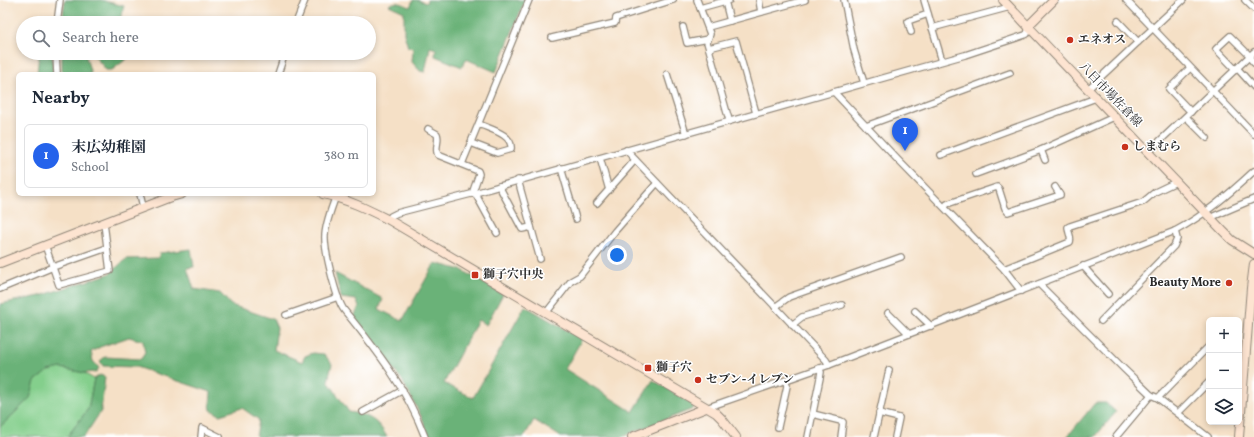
<!DOCTYPE html>
<html lang="en">
<head>
<meta charset="utf-8">
<style>
	:root { --surface:#fff; --page:#f6f6f7; --text:#1f2937; --muted:#747a83; --line:#e0e1e3; --accent:#2563eb }
	body { margin:0; font-family:Vollkorn,"Noto Serif JP",serif; background:var(--page); color:var(--text) }
	.controls { position:absolute; right:12px; bottom:12px; display:grid; overflow:hidden; border-radius:6px; box-shadow:0 2px 6px #0003 }
	.controls button { width:36px; height:36px; display:grid; place-items:center; padding:0; border:0; border-bottom:1px solid var(--line); background:var(--surface); color:var(--text); font:20px sans-serif }
	.you { position:absolute; left:617px; top:255px; width:14px; height:14px; margin:-10px; border:3px solid #fff; border-radius:50%; background:#1a73e8; box-shadow:0 0 0 6px #1a73e833 }
	.badge { display:grid; place-items:center; width:26px; height:26px; border-radius:50%; background:var(--accent); color:#fff; font-size:13px; font-weight:700 }
	.pin { position:absolute; translate:-50% -33px; filter:drop-shadow(0 1px 2px #0008) }
	.pin::after { content:''; position:absolute; top:21px; width:14px; height:12px; background:inherit; clip-path:polygon(0 0,100% 0,50% 100%) }
	.list { margin:0; padding:0; list-style:none }
	h2 { display:flex; justify-content:space-between; align-items:center; height:52px; margin:0; padding:0 16px; font-size:17px }
	h2 small { font-size:13px; font-weight:400; color:var(--muted) }
	.list li { display:grid; grid-template-columns:26px 1fr auto; gap:12px; align-items:center; box-sizing:border-box; height:64px; margin:0 8px 8px; padding:0 8px; border:1px solid var(--line); border-radius:6px }
	.list b { display:block; font-size:15px; white-space:nowrap }
	.list p { margin:0; font-size:13px; white-space:nowrap; color:var(--muted) }
	.list em { font-size:13px; font-style:normal; color:var(--muted) }
	.icon { flex:none; width:22px; height:22px; fill:none; stroke:currentColor; stroke-width:2; stroke-linecap:round; stroke-linejoin:round }
	.map { position:relative; flex:none; width:1254px; height:437px; overflow:hidden }
	.search { position:absolute; background:var(--surface); box-shadow:0 2px 6px #0003; left:16px; top:16px; width:360px; height:44px; display:flex; align-items:center; gap:10px; box-sizing:border-box; padding:0 14px; border-radius:22px; color:var(--muted); font-size:15px }
	.panel { position:absolute; background:var(--surface); box-shadow:0 2px 6px #0003; left:16px; top:72px; width:360px; height:124px; border-radius:6px }
	.map>svg:first-child { display:block }
	.green { fill:#84cf8c; stroke:#587d5c }
	.forest { fill:#6bb278; stroke:#4b6e52 }
	.lines { fill:none; stroke-linecap:round; stroke-linejoin:round }
	.street-casing { stroke:#908678; stroke-width:8 }
	.secondary-casing { stroke:#908678; stroke-width:10 }
	.street { stroke:#fff; stroke-width:5.5 }
	.secondary { stroke:#fde4d1; stroke-width:8 }
	.poi-dot { fill:#c8321e; stroke:#fff; stroke-width:1.5 }
	.labels { text-anchor:middle; dominant-baseline:central; stroke-width:3; stroke-linejoin:round; paint-order:stroke }
	.poi-label { font-size:12px; font-weight:bold; fill:#2b2b2b; stroke:#fff; text-anchor:start }
	.street-label { font-size:12px; fill:#2b2b2b; stroke:#fff }
</style>
</head>
<body>
<div class="map">
<svg width="1254" height="437" viewBox="0 0 1254 437">
	<rect width="100%" height="100%" fill="#fff"/>
	<filter id="ink" filterUnits="userSpaceOnUse"><feTurbulence type="fractalNoise" baseFrequency=".025" numOctaves="2"/><feDisplacementMap in="SourceGraphic" scale="8" xChannelSelector="R" yChannelSelector="G"/><feConvolveMatrix kernelMatrix="1 2 1 2 8 2 1 2 1" color-interpolation-filters="sRGB"/></filter>
	<filter id="wash" filterUnits="userSpaceOnUse"><feTurbulence type="fractalNoise" baseFrequency=".012" numOctaves="4" result="noise"/><feDisplacementMap in="SourceGraphic" scale="16" xChannelSelector="R" yChannelSelector="G"/><feGaussianBlur stdDeviation="0.9" result="paint"/><feColorMatrix in="noise" values="0 0 0 0 0 0 0 0 0 0 0 0 0 0 0 0 0 1.4 0 .05"/><feComposite in="paint" operator="in"/></filter>
	<g filter="url(#wash)">
		<rect width="100%" height="100%" fill="#f5e0c6"/>
		<polygon class="green" points="61,368 84,373 94,379 88,409 67,437 0,437 0,427 30,398 35,381 48,371"/>
		<g class="forest">
			<polygon points="65,0 101,0 124,6 120,19 136,23 62,23"/>
			<path d="M413,0h5l8,3 1,-3h98l-29,72 -30,-13 -4,8 -27,-11 1,-7 -6,-2 -5,25 -5,-1 -8,-9 1,-14 -5,-1 -4,-13v-22l-15,-7c7,-5 14,-1 21,2z"/>
			<polygon points="39,53 52,53 53,74 37,74"/>
			<polygon points="62,53 132,53 133,54 112,70 106,70 93,54 86,57 91,74 62,74"/>
			<path d="M191,249l3,18 -7,1 7,21 26,4 11,12 42,14 4,9 -3,22 28,12 3,-6 8,-3 11,1 8,10 -4,17 21,31c19,3 28,7 38,25h-131l3,-17 -17,-12 -22,7 -9,-5 -1,-6 1,-12 -75,-25 -33,-1 -3,-5 5,-4 36,2 4,-6 -2,-12 -14,-4 -29,10 -9,5 2,9 6,7 -3,4 -12,1 -23,-5 -13,3 -13,10 -5,17 -30,29v-123l40,-8 69,-22 17,-15 32,-1 2,-5z"/>
			<polygon points="435,263 462,270 503,294 486,325 478,320 444,383 473,398 525,306 582,339 565,369 633,412 653,380 694,405 693,409 621,437 561,437 534,420 524,437 429,437 423,420 402,380 353,319 359,307 356,300 341,298 335,273 383,299 379,309 402,321"/>
			<polygon points="100,375 105,377 101,411 84,437 67,437 88,409 94,379"/>
			<polygon points="1095,403 1106,403 1116,412 1095,437 1067,437"/>
		</g>
	</g>
	<g filter="url(#ink)">
		<g class="lines">
			<defs>
				<g id="street">
					<polyline points="697,0 710,34 707,42 729,120"/>
					<polyline points="759,0 761,12"/>
					<polyline points="844,0 854,50 864,83"/>
					<polyline points="924,0 942,61"/>
					<polyline points="1126,0 1254,134"/>
					<polyline points="1245,0 1254,9"/>
					<polyline points="725,1 730,21"/>
					<polyline points="700,8 729,0"/>
					<polyline points="1118,21 1138,42"/>
					<polyline points="57,23 60,0"/>
					<polyline points="296,23 305,0"/>
					<polyline points="683,27 687,43 708,39"/>
					<polyline points="708,27 805,0"/>
					<polyline points="932,28 1010,7"/>
					<polyline points="911,32 908,21 928,14"/>
					<polyline points="552,38 615,23 616,18 673,0"/>
					<polyline points="709,48 736,41 756,113"/>
					<polyline points="56,53 57,74"/>
					<polyline points="1249,57 1254,63"/>
					<polyline points="1190,68 1169,89 1191,112"/>
					<polyline points="1237,68 1254,87"/>
					<polyline points="1236,70 1216,49 1230,36 1250,56"/>
					<polyline points="278,74 285,53"/>
					<polyline points="667,74 686,134"/>
					<polyline points="1088,89 1183,0"/>
					<polyline points="834,92 896,158 1004,269 1021,291"/>
					<polyline points="1186,117 1207,138"/>
					<polyline points="866,126 1010,73"/>
					<path d="M428,129l9,5c3,7 -3,14 1,21l40,16 1,3 -7,20"/>
					<path d="M471,143l26,10 14,-4c2,-15 -22,-20 -32,-25"/>
					<polyline points="626,150 826,360 829,365"/>
					<polyline points="1041,150 1045,160"/>
					<polyline points="1148,152 1254,52"/>
					<polyline points="941,155 1096,98"/>
					<polyline points="600,158 609,190"/>
					<polyline points="462,164 529,0"/>
					<polyline points="561,168 576,219"/>
					<polyline points="976,174 1041,150 1114,117"/>
					<polyline points="518,180 540,259"/>
					<polyline points="499,186 522,229 531,227"/>
					<polyline points="475,193 497,233"/>
					<polyline points="140,194 143,207"/>
					<path d="M336,196c-5,13 -10,26 -11,39 -1,15 11,64 19,75 32,39 63,79 81,127"/>
					<polyline points="597,203 635,160"/>
					<polyline points="945,207 947,204 997,187 999,189 1005,208 1008,212 1060,195 1055,187"/>
					<polyline points="1214,216 1254,199"/>
					<polyline points="389,220 391,216 397,213 475,193 965,55 1025,35 1027,34 1029,28"/>
					<polyline points="45,245 59,285 110,271 104,223"/>
					<polyline points="1083,266 1108,294"/>
					<path d="M1004,269l66,-27c2,-5 -2,-9 -2,-15l2,-1 73,-24 12,-10 21,-10"/>
					<polyline points="1039,284 1124,369 1151,395 1158,398 1208,437"/>
					<polyline points="0,289 53,267 107,248"/>
					<polyline points="775,307 789,297 901,257"/>
					<polyline points="915,311 931,326"/>
					<polyline points="546,313 571,281 580,276 615,231 657,183"/>
					<polyline points="888,313 909,334"/>
					<polyline points="286,315 338,297"/>
					<polyline points="1101,321 1174,246 1177,239 1175,231"/>
					<polyline points="792,325 802,317 842,305"/>
					<polyline points="1158,398 1209,346"/>
					<path d="M706,408l123,-43 346,-134c30,-16 54,-37 79,-60"/>
					<polyline points="363,412 403,390"/>
					<polyline points="879,413 899,418 895,437"/>
					<polyline points="1178,413 1209,382"/>
					<polyline points="813,414 841,421 843,422 841,437"/>
					<polyline points="778,427 787,386 786,381"/>
					<polyline points="201,437 202,428 220,437"/>
					<polyline points="808,437 820,378 821,372 819,368"/>
					<polyline points="874,437 889,370"/>
					<polyline points="1116,437 1151,395"/>
				</g>
				<g id="secondary">
					<polyline points="1003,0 1223,231 1232,240 1254,254"/>
					<polyline points="1029,28 1031,23 1054,0"/>
					<path d="M323,194c24,5 44,15 66,26l327,193 6,6 14,18"/>
					<polyline points="0,263 168,198 182,194"/>
					<polyline points="632,437 706,408"/>
					<polyline points="1239,437 1251,288 1254,264"/>
				</g>
			</defs>
			<use href="#street" class="street-casing"/>
			<use href="#secondary" class="secondary-casing"/>
			<use href="#street" class="street"/>
			<use href="#secondary" class="secondary"/>
		</g>
	</g>
	<g class="poi-dot">
		<circle cx="1070" cy="40" r="4"/>
		<circle cx="1125" cy="147" r="4"/>
		<rect x="471" y="271" width="8" height="8" rx="2"/>
		<circle cx="1229" cy="283" r="4"/>
		<rect x="644" y="364" width="8" height="8" rx="2"/>
		<circle cx="698" cy="380" r="4"/>
	</g>
	<g class="labels">
		<g class="poi-label">
			<text x="1078" y="40">エネオス</text>
			<text x="1133" y="147">しまむら</text>
			<text x="483" y="275">獅子穴中央</text>
			<text x="1221" y="283" text-anchor="end">Beauty More</text>
			<text x="656" y="368">獅子穴</text>
			<text x="706" y="380">セブン-イレブン</text>
		</g>
		<g class="street-label">
			<text transform="translate(1110 95) rotate(46)">八日市場佐倉線</text>
		</g>
	</g>
</svg>
<div class="controls">
<button>+</button>
<button>−</button>
<button><svg class="icon" aria-label="layers" viewBox="0 0 24 24"><path d="M12 4l9 5-9 5-9-5zM3 14l9 5 9-5"/></svg></button>
</div>
<div class="you"></div>
<div class="pin badge" style="left:905px;top:151px">1</div>
<div class="search"><svg class="icon" aria-label="search" viewBox="0 0 24 24"><circle cx="10" cy="10" r="6"/><path d="M15 15l6 6"/></svg>Search here</div>
<section class="panel">
<h2>Nearby<small></small></h2>
<ul class="list">
<li><span class="badge">1</span><div><b>末広幼稚園</b><p>School</p></div><em>380 m</em></li>
</ul>
</section>
</div>
</body>
</html>
